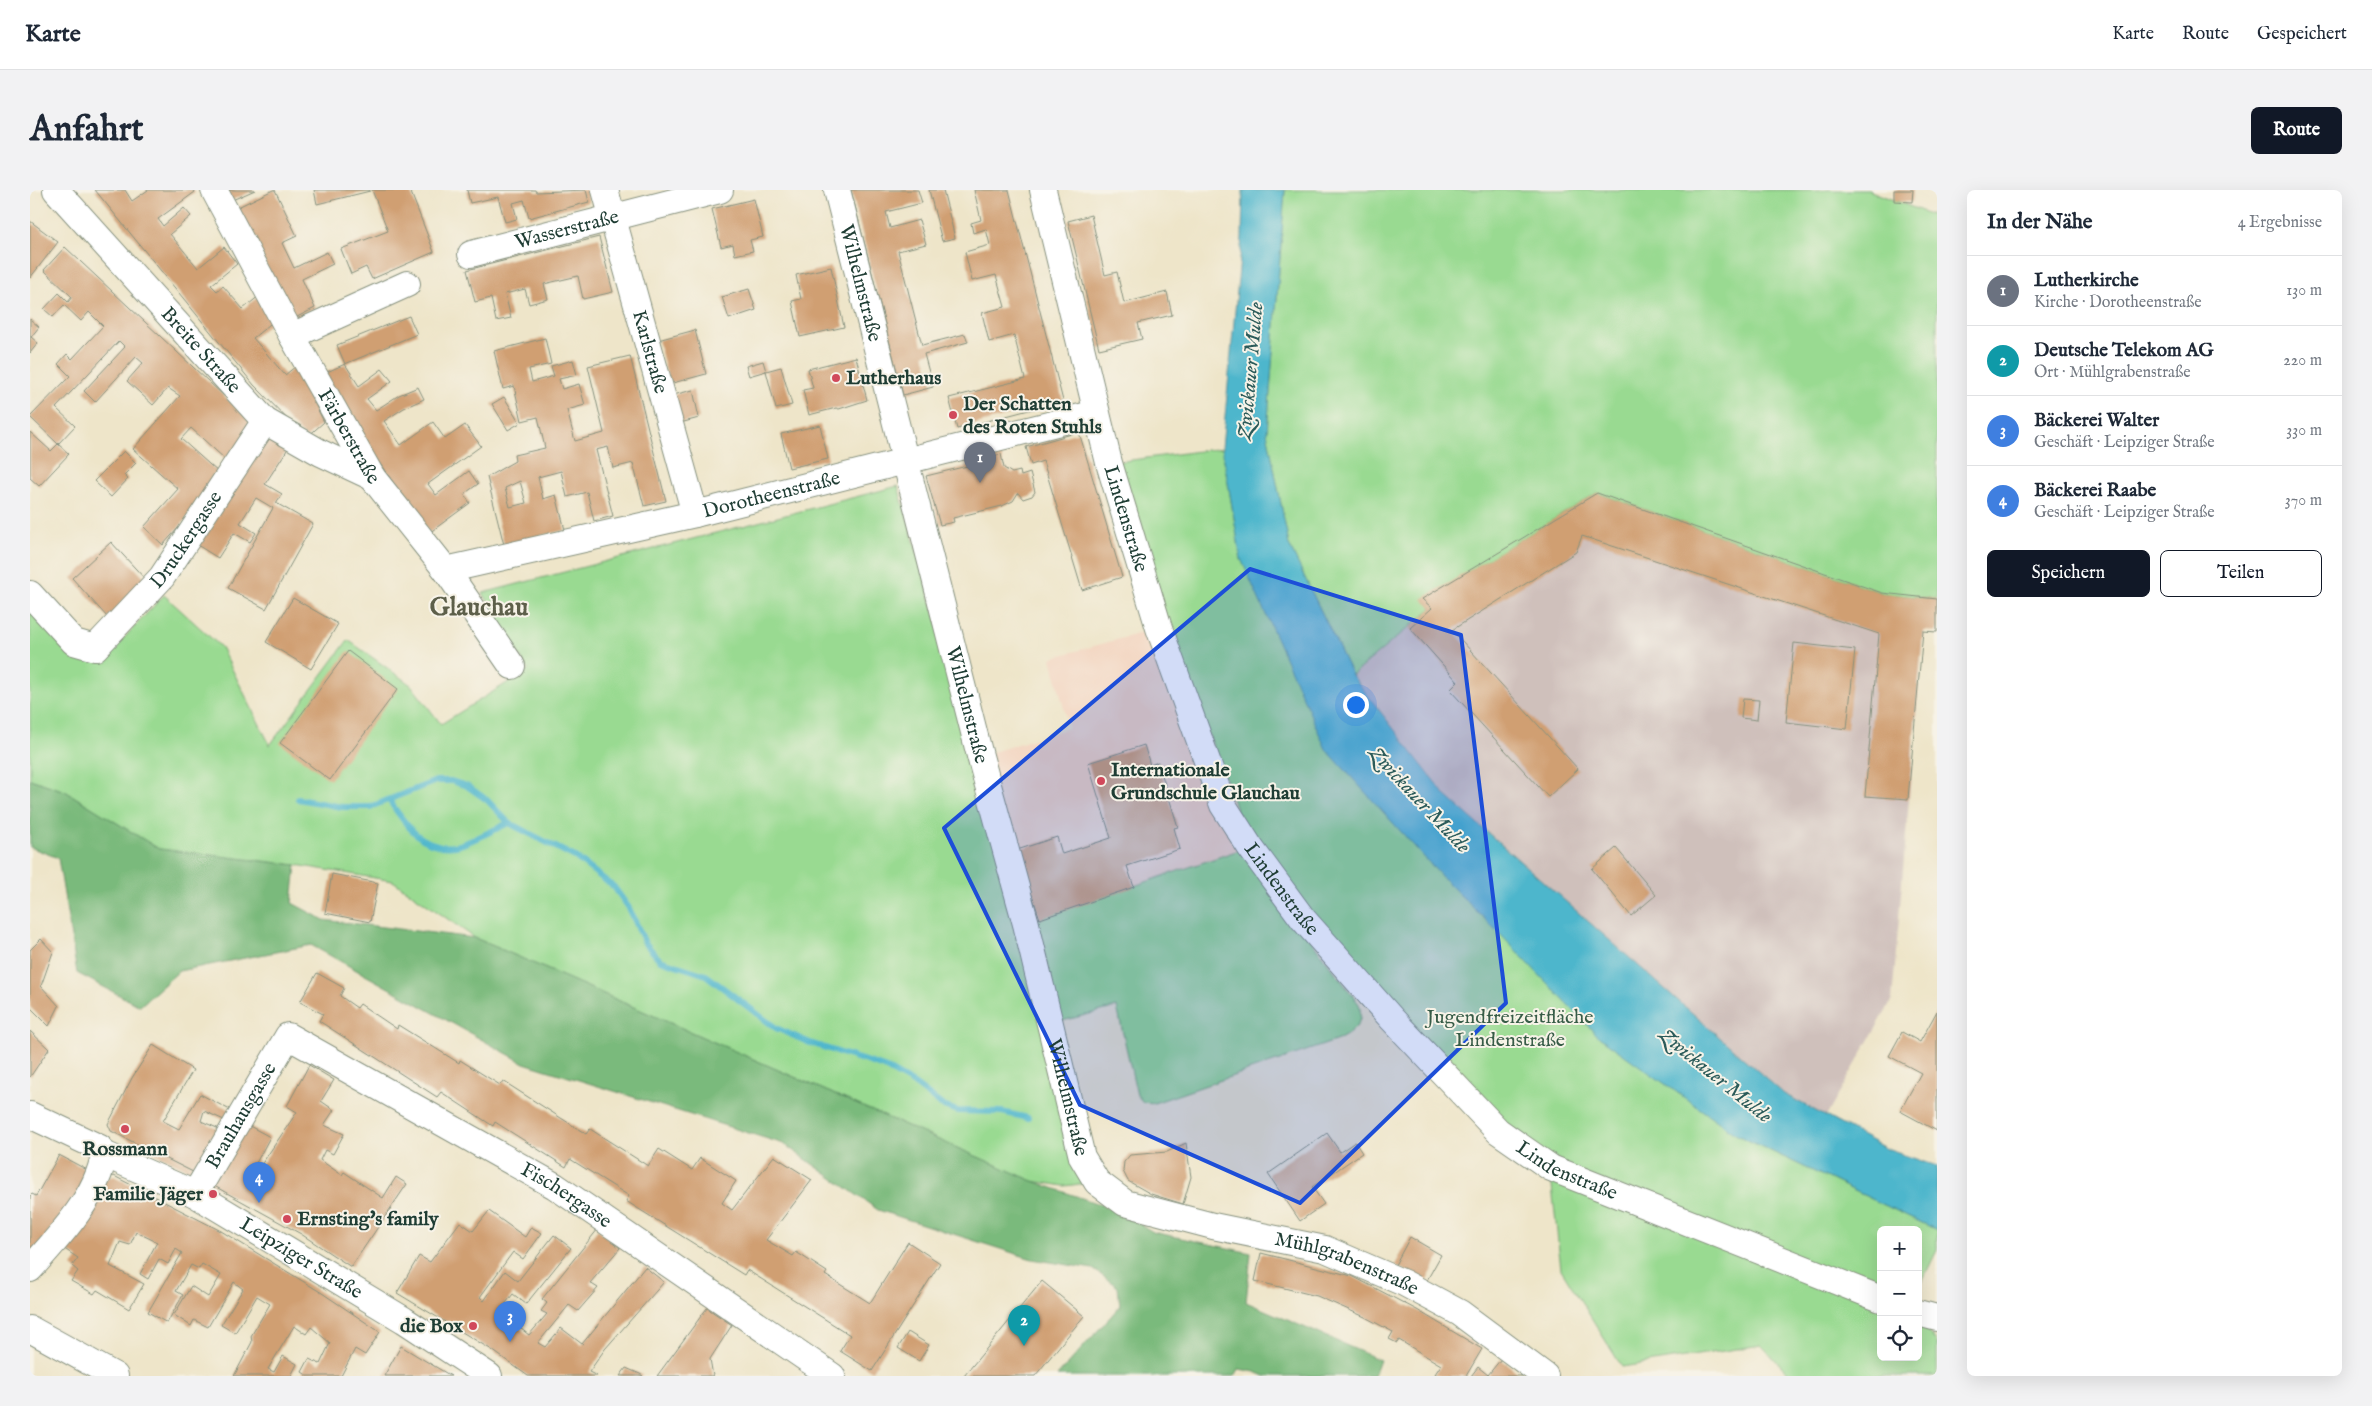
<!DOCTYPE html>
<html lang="de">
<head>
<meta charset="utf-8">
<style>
	:root { --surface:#fff; --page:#f2f2f3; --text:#1f2937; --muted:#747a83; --line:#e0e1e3; --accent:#111827 }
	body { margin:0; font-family:"IM FELL English",serif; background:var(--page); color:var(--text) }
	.controls { position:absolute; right:15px; bottom:15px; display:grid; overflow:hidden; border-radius:8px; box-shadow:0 5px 20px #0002 }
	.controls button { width:45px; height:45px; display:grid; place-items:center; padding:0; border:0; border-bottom:1px solid var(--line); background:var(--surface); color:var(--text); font:25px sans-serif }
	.you { position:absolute; left:1325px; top:514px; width:18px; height:18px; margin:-12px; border:4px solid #fff; border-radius:50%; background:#1a73e8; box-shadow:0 0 0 8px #1a73e833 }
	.badge { display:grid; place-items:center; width:32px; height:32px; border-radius:50%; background:var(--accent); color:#fff; font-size:16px; font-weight:700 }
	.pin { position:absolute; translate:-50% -41px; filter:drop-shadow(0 1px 2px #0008) }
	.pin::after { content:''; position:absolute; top:26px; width:18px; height:15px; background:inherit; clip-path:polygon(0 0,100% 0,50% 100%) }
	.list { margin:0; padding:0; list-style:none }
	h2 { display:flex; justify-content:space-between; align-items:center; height:65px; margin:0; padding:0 20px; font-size:21px }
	h2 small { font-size:16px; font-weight:400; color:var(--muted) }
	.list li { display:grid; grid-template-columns:32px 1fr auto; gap:15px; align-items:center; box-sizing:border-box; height:70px; padding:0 20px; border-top:1px solid var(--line) }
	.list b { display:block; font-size:19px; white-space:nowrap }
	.list p { margin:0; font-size:16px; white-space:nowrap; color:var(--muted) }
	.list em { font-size:16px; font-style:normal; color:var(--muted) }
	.actions { display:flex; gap:10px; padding:15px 20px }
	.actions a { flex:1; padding:11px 0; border:1px solid var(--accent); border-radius:8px; text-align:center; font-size:18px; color:var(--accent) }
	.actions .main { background:var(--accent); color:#fff }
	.icon { flex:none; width:28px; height:28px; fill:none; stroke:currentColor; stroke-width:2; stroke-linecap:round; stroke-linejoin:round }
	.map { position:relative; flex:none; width:1907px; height:1186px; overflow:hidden; border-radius:8px }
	header { display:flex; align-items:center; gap:30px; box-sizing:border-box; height:70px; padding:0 25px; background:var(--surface); border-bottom:1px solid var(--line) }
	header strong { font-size:24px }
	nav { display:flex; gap:28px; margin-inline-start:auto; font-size:18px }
	.intro { display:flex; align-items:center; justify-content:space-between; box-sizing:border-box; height:120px; padding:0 30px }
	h1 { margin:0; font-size:35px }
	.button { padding:12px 22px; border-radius:8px; background:var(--accent); color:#fff; font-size:18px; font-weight:700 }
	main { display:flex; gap:30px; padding:0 30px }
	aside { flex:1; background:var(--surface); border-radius:8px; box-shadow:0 5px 20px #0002 }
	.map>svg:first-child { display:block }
	.built { fill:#f3d4bf }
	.industrial { fill:#cfc0bb }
	.green { fill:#99da91; stroke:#5c8c62 }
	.forest { fill:#7aba7b; stroke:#4c7c58 }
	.water { fill:#4eb6cc; stroke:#367a80 }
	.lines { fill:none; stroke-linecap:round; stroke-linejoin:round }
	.stream { stroke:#4eb6cc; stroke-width:6 }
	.building { fill:#d09f72; fill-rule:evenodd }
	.minor-casing { stroke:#86917e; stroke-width:28 }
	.minor { stroke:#fff; stroke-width:26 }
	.marked { fill:#1d4ed8; fill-opacity:0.2; stroke:#1d4ed8; stroke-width:4; stroke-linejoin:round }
	.poi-dot { fill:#d1495b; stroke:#f7f3e8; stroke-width:2 }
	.labels { text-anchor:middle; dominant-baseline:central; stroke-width:4; stroke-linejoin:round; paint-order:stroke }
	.street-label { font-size:20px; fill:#1f3d34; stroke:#f7f3e8 }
	.poi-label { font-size:20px; font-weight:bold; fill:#1f3d34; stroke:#f7f3e8; text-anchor:start }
	.park-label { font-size:20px; fill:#375c47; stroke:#f7f3e8 }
	.water-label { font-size:21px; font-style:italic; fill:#2b5b5a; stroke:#f7f3e8 }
	.district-label { font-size:25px; font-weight:bold; fill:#5d5f4a; stroke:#f7f3e8 }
</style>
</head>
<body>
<header>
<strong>Karte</strong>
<nav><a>Karte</a><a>Route</a><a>Gespeichert</a></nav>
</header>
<div class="intro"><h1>Anfahrt</h1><a class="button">Route</a></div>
<main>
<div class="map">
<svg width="1907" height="1186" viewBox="0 0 1907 1186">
	<rect width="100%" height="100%" fill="#f7f3e8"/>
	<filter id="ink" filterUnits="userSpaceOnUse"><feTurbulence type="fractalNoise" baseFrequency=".02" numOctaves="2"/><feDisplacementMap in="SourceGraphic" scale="10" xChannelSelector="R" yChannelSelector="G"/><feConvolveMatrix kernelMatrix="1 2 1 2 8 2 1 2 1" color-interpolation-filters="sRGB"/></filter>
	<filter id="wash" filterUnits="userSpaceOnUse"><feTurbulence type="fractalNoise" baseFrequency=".0096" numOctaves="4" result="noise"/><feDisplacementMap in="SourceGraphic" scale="20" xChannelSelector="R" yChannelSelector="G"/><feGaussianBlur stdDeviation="1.12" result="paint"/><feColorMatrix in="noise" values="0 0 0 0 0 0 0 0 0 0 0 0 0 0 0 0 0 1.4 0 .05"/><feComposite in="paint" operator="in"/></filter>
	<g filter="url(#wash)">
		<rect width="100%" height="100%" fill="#eee5c9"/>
		<polygon class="built" points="1129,438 1220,657 1005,730 950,566 1039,538 1021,468"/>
		<polygon class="industrial" points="1567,303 1852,403 1896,408 1862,810 1796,927 1754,904 1415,605 1322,485 1402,418 1392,409"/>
		<g class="green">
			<polygon points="1255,0 1838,0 1907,27 1907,409 1852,403 1567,303 1393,409 1402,418 1322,485 1259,355 1237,242"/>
			<polygon points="1192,258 1211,369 1413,688 1470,744 1707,945 1907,1040 1907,1060 1888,1100 1888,1040 1851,1040 1851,1167 1888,1167 1888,1131 1907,1153 1907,1186 1761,1186 1731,1155 1592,1177 1531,1079 1520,978 1468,941 1220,657 1079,273"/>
			<polygon points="868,296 1067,992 1034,996 1003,991 445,748 363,691 266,675 129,659 35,601 0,589 0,420 68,468 80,463 134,405 191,457 240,555 318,450 381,495 411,534 498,480 453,403"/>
			<path d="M1212,659l117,155c5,19 -4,27 -21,36l-184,63 -11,-1 -6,-7 -20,-88 -55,14 -27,-101z"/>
		</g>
		<polygon class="forest" points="0,589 35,601 129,659 266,675 262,713 294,730 445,748 1003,991 1089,1021 1123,1042 1221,1063 1216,1112 1350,1170 1344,1186 1235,1186 1225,1182 1209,1179 1205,1186 1027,1186 1090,1116 1088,1097 1063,1079 1002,1069 848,1020 754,954 494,873 281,755 149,781 110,816 47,783 28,668 0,657"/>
		<polygon class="water" points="1213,0 1255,0 1237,242 1259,355 1322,485 1415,605 1754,904 1859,960 1907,976 1907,1040 1707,945 1569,847 1470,744 1413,688 1296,559 1211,369 1192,258 1212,47"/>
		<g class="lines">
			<g class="stream">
				<polyline points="268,609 312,617 340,617 406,591 421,591 437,596 457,610 479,633 545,667 584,697 599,718 615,753 630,770 676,785 746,838 780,853 854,877 884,894 913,916 928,921 972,922 998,928"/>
				<path d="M359,610c16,24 32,50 66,46 10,-1 42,-18 54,-23"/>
			</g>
		</g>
		<g id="blocks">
			<g class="building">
				<polygon points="65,0 95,0 102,11 118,0 164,0 165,2 128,29 133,36 154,18 161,26 140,44 168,78 194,57 207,74 181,95 187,101 193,96 213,119 230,105 245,130 223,148 255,185 266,176 294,232 276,248 224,195"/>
				<polygon points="195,0 225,0 200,11"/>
				<polygon points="243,0 245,0 267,46 252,53 264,78 297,62 303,74 272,89 285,118 261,130 208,17"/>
				<polygon points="284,0 340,0 340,1 287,14"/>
				<polygon points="342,0 380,0 404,62 342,89 336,77 321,84 311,59 358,41"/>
				<polygon points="437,0 505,0 506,2 556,0 559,12 499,28 494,10 483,13 487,29 475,32 468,7 440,13"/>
				<polygon points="821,0 888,0 892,13 856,22 860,38 889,30 896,54 868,61 892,155 935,144 938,152 894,164 903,197 873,205"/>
				<polygon points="899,0 913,0 925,48 912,51"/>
				<polygon points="944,0 979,0 1033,211 927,239 919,208 995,189 984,145 959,152 952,123 975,117 966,85 942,91 935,62 960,55 956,39 943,43 941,33 951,30"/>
				<polygon points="1864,0 1883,0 1882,12 1864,11"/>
				<polygon points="724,9 733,47 720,50 723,61 705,65 703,54 691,57 682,19"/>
				<polygon points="1061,25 1075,85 1087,82 1094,113 1137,102 1142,125 1108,133 1112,149 1069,159 1038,31"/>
				<polygon points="0,31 28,52 0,88"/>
				<polygon points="569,47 583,102 553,109 548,86 514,94 518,109 499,114 495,99 475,104 481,128 466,131 461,108 445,112 437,80"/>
				<polygon points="35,57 226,236 196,270 161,238 151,249 189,283 181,301 133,355 114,337 148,299 103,259 150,206 138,198 123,215 97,191 113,173 106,167 65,212 54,201 95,157 89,151 26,218 45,236 28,254 0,227 40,186 28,174 37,164 42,169 73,136 59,122 51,131 34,115 23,127 14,119 29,103 38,112 42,107 14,80"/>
				<polygon points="801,77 814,137 770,147 762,111 771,109 766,85"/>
				<polygon points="719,99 726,120 699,129 692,107"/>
				<polygon points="379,126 387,144 315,174 307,155"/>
				<polygon points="0,129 9,137 1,147 8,153 0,163"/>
				<polygon points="665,140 676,184 639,194 628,150"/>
				<path d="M515,148l6,26 -22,5 3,13 22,-6 -3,-10 22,-6 4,15 -18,4 3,10 17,-5 6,21 -18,5 8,31 29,-8 -16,-67 42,-10 36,145 -22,5 -11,-43 -20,5 -5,-21 -12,3 17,66 -19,5 -7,-29 -20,5 -6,-26 -23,6 5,22 13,-4 9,35 -61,15 -17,-68 28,-16 -1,-6 31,-7 -7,-31 -16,4 -8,-35 -11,3 -9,-38zM490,291l6,22 -16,4 -5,-19z"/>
				<polygon points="826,167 837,210 809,219 806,218 779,225 773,200 783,198 778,179"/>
				<polygon points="733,171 736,181 751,177 762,215 746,219 736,181 719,186 716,176"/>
				<polygon points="315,174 329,196 352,179 362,191 337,209 346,220 369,205 388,197 394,209 374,218 354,231 371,255 403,232 415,249 435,235 451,256 398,294 406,305 439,281 448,294 434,304 440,313 399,343 288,186"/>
				<polygon points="663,200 669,228 650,233 643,205"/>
				<polygon points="474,207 490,233 478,240 462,214"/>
				<polygon points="790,235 798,269 759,278 751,244"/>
				<polygon points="234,241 259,257 235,294 252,304 246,313 283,334 236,419 198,398 243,318 226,308 210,333 226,343 220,352 204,343 188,368 164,353"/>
				<polygon points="0,242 21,261 28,254 39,264 9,296 0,288"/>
				<polygon points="1049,242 1092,387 1052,400 1013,271 1001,275 996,257"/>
				<polygon points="94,261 106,273 94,285 98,289 81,307 64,291"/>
				<polygon points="971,264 974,278 982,283 990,281 991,286 1000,283 1005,302 1002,306 993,309 988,303 983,311 972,316 923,328 924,332 910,335 896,286 962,270 961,267"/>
				<polygon points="1567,303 1852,403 1907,409 1907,442 1893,441 1878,609 1835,606 1849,444 1552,346 1546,362 1422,440 1548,579 1518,607 1420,500 1428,492 1380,438 1402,418 1392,409"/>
				<polygon points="81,352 117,391 78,428 42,388"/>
				<polygon points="263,408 308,434 281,479 236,452"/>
				<polygon points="1764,453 1825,460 1817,539 1756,532"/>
				<polygon points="318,461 368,499 300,590 250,553"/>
				<polygon points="1713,509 1729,510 1727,530 1711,528"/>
				<polygon points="1114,555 1120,575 1128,572 1148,637 1144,638 1150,659 1097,676 1104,697 1010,729 987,660 1027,647 1032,664 1081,648 1058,573"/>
				<polygon points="1586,658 1626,705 1601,726 1562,679"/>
				<polygon points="302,684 348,693 340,732 295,723"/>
				<polygon points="11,749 23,762 11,796 29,816 19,836 0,817 0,760"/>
				<polygon points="287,783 314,798 310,806 327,818 330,814 367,839 368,835 429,873 430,870 470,895 473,891 556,944 560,939 618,976 629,959 662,980 670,968 706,991 692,1013 702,1020 744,966 782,990 736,1050 763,1066 766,1062 797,1082 795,1085 840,1113 878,1052 910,1073 842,1181 810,1161 820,1145 744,1097 717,1080 714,1085 596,1011 599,1006 540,969 536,977 465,932 463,936 411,902 407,907 289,831 293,824 270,812"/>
				<polygon points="1907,821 1907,941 1870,921 1891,883 1859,866 1872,842 1890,852"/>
				<polygon points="0,841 19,859 0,887"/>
				<polygon points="123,855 163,880 133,931 149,939 170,904 200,920 194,930 174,921 171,931 194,941 171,986 81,941 78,934 102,888"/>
				<polygon points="279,875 304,890 291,911 304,920 294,935 314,944 303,964 295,960 290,970 312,985 314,982 353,1008 366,987 377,994 321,1077 271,1044 177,992 212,932 240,947 226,973 231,975 267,922 257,916"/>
				<polygon points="1297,943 1310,962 1325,952 1332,963 1282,997 1294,1014 1270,1031 1238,984"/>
				<polygon points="1156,953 1161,987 1153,1014 1121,1004 1098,991 1093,981 1094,972 1100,965 1137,962"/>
				<polygon points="29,965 63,983 0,1067 0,1006 2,1004 6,1006"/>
				<polygon points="84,986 191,1041 292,1103 350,1142 335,1165 325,1159 311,1186 278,1186 272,1182 279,1169 290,1174 300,1153 281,1137 276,1144 264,1136 238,1179 244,1182 253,1166 267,1174 261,1186 204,1186 222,1152 221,1146 240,1114 227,1106 205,1143 191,1135 213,1099 204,1092 178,1137 164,1130 161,1136 144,1125 161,1096 178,1107 191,1085 172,1074 169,1079 161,1075 146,1101 153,1105 137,1133 118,1122 152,1063 146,1059 138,1074 129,1069 118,1089 110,1084 127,1052 106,1042 100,1055 90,1052 80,1076 114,1094 99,1119 67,1100 64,1104 41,1091 48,1081 42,1076 48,1068 33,1058 77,988"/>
				<polygon points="459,1021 495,1047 501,1037 512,1043 493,1069 483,1062 450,1107 454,1111 475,1081 488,1091 524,1045 541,1058 496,1114 483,1104 469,1122 499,1145 517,1124 511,1121 517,1113 512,1109 568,1039 590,1058 560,1093 568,1098 548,1121 539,1115 508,1153 515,1157 531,1138 552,1154 615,1077 634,1092 575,1159 559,1182 567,1186 498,1186 462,1160 367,1103 389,1066 400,1072 430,1032 443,1041"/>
				<polygon points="1380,1047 1411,1065 1396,1092 1365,1075"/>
				<polygon points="1231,1063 1322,1086 1387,1120 1452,1159 1436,1186 1409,1186 1405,1184 1411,1175 1369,1150 1367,1153 1359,1149 1363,1142 1335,1127 1287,1106 1225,1091"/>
				<polygon points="1012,1091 1054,1126 1005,1186 934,1186"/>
				<polygon points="677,1118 702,1135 680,1169 683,1186 627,1186"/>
				<polygon points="878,1142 899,1155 889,1171 868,1158"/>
				<polygon points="371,1156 389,1167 421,1186 354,1186"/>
				<polygon points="1471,1169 1492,1186 1441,1186 1448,1177 1458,1185"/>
				<polygon points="596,1178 610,1184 613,1186 590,1186"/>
			</g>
		</g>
	</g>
	<g filter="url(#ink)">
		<use href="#blocks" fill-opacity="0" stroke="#86917e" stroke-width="1"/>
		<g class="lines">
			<defs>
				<g id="minor">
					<path id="s1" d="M26,0l209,231 56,32 51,24"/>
					<path id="s2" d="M184,0l78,146 80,141 74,93 66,96"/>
					<path id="s3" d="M575,0l90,324"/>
					<path id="s4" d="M807,0l143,566 46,168 56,233 15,25 28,21 88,23 112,23 79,34 56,30 85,63"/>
					<path id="s5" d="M1013,0l66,273 50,165 64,177 27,42 53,72 89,100 106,112 53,37 330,131"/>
					<path id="s6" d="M441,64l249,-64"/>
					<polyline points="262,146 377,94"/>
					<path id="s7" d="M416,380l249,-56 401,-101"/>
					<path id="s8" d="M0,404l44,48 21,6 67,-71 103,-156"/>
					<path id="s9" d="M0,925l70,33 4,6 91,40 209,126 85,56"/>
					<path id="s10" d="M165,1004l93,-158 267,150 277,190"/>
					<path d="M0,1079c28,-31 68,-73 74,-115"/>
					<polyline points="1888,1123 1907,1128"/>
					<polyline points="0,1139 85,1186"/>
				</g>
			</defs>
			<use href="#minor" class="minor-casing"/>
			<use href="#minor" class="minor"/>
		</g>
	</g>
	<path class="marked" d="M1220,379l211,66 45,368 -206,200 -220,-98 -136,-277z"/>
	<g class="poi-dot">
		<circle cx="806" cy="188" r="5"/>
		<circle cx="923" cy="225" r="5"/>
		<circle cx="1071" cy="591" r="5"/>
		<circle cx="95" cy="939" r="5"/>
		<circle cx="183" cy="1004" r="5"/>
		<circle cx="257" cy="1029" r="5"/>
		<circle cx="443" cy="1136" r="5"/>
	</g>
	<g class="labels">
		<g class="street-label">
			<text stroke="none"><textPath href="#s6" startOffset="99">Wasserstraße</textPath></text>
			<text stroke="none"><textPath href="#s4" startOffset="96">Wilhelmstraße</textPath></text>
			<text stroke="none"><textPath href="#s1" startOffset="216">Breite Straße</textPath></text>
			<text stroke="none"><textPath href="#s3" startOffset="168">Karlstraße</textPath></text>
			<text stroke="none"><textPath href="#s2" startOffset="281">Färberstraße</textPath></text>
			<text stroke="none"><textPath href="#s7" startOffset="334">Dorotheenstraße</textPath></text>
			<text stroke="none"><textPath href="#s5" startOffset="339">Lindenstraße</textPath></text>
			<text stroke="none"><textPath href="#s8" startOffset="229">Druckergasse</textPath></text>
			<text stroke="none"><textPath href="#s4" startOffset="531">Wilhelmstraße</textPath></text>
			<text stroke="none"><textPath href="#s5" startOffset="744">Lindenstraße</textPath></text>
			<text stroke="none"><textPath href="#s4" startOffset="936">Wilhelmstraße</textPath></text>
			<text stroke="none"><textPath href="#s10" startOffset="91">Brauhausgasse</textPath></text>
			<text stroke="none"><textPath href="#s5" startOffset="1149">Lindenstraße</textPath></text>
			<text stroke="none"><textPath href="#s10" startOffset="504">Fischergasse</textPath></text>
			<text stroke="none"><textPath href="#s9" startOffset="308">Leipziger Straße</textPath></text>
			<text stroke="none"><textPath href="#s4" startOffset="1292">Mühlgrabenstraße</textPath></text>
		</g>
		<g class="poi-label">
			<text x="816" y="188">Lutherhaus</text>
			<text x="933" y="214">Der Schatten<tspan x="933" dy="23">des Roten Stuhls</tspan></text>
			<text x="1081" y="580">Internationale<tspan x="1081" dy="23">Grundschule Glauchau</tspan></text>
			<text x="95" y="959" text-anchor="middle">Rossmann</text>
			<text x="173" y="1004" text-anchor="end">Familie Jäger</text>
			<text x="267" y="1029">Ernsting's family</text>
			<text x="433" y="1136" text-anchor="end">die Box</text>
		</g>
		<g class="park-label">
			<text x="1480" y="827">Jugendfreizeitfläche<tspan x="1480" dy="23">Lindenstraße</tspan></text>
		</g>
		<g class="water-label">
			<text transform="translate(1221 181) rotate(-85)">Zwickauer Mulde</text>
			<text transform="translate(1389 610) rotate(47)">Zwickauer Mulde</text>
			<text transform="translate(1685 886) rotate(39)">Zwickauer Mulde</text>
		</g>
		<g class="district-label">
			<text x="449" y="418">Glauchau</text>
		</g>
	</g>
</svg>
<div class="controls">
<button>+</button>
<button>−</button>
<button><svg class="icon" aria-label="locate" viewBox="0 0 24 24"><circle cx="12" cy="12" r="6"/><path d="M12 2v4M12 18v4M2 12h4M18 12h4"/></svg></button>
</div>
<div class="you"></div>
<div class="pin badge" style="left:950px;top:293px;background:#6b7280">1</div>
<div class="pin badge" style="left:994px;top:1156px;background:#0f9aa8">2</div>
<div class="pin badge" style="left:480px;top:1152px;background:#3f7fe0">3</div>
<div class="pin badge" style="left:229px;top:1013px;background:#3f7fe0">4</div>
</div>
<aside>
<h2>In der Nähe<small>4 Ergebnisse</small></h2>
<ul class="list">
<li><span class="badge" style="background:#6b7280">1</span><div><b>Lutherkirche</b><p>Kirche · Dorotheenstraße</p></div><em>130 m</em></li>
<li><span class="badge" style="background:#0f9aa8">2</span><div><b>Deutsche Telekom AG</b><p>Ort · Mühlgrabenstraße</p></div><em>220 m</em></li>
<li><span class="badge" style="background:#3f7fe0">3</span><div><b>Bäckerei Walter</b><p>Geschäft · Leipziger Straße</p></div><em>330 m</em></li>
<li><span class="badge" style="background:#3f7fe0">4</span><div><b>Bäckerei Raabe</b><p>Geschäft · Leipziger Straße</p></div><em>370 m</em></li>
</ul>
<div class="actions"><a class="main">Speichern</a><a>Teilen</a></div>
</aside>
</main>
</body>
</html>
